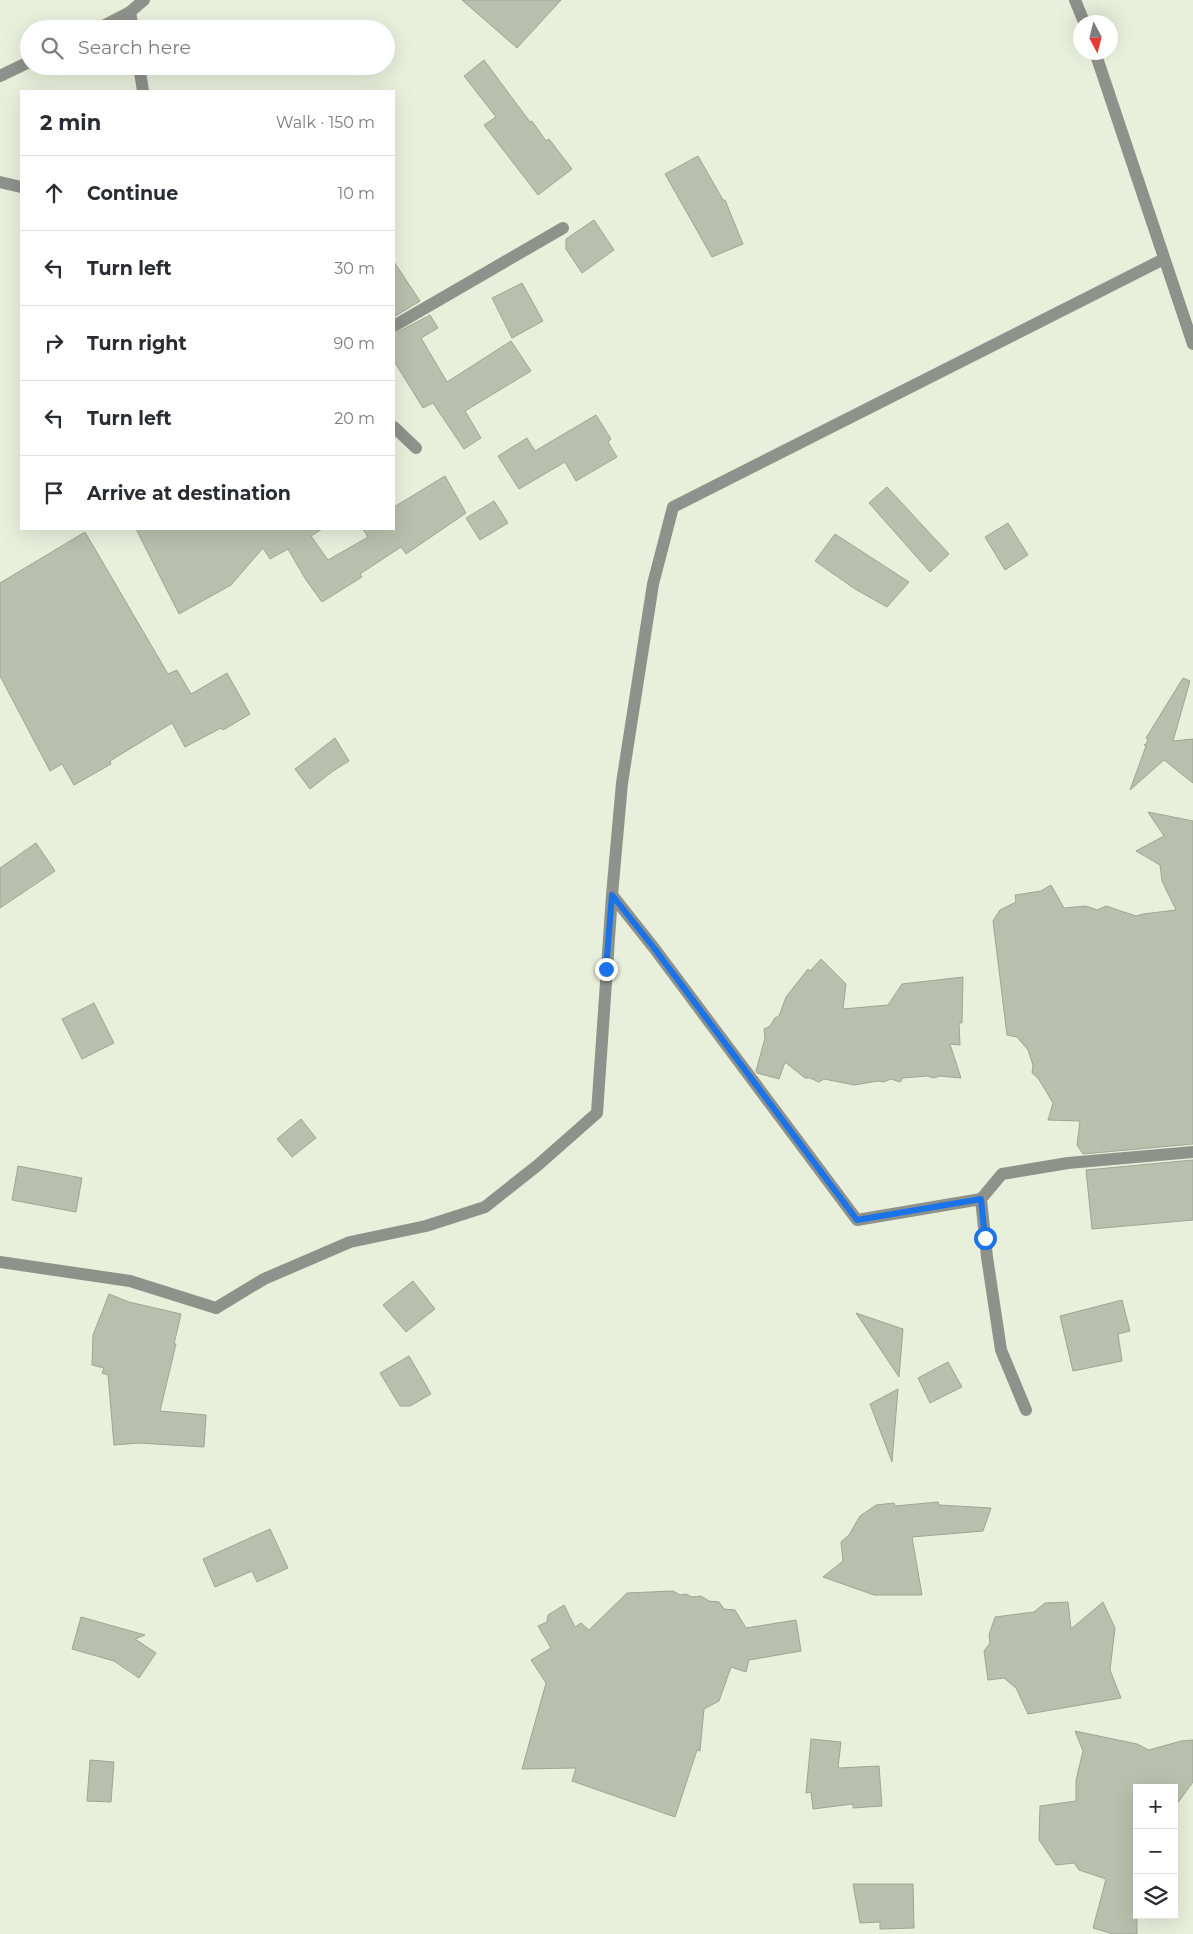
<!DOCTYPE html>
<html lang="en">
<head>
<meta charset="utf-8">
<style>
	:root { --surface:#fff; --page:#f7f7f7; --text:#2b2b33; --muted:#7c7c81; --line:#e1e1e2 }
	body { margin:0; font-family:Montserrat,sans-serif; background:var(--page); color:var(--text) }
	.controls { position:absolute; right:15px; bottom:15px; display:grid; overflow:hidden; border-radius:0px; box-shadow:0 5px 20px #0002 }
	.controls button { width:45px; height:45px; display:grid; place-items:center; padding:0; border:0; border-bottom:1px solid var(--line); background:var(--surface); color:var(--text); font:25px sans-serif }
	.compass { position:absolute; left:1073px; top:15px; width:45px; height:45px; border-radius:50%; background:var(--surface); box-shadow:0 5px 20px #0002; rotate:173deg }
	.stop { position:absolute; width:15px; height:15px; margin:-11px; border:4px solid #1a73e8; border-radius:50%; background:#fff }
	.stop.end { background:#1a73e8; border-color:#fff; box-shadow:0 1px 5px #0008 }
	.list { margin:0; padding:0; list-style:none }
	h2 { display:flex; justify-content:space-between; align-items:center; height:65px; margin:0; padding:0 20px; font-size:21px }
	h2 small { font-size:16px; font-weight:400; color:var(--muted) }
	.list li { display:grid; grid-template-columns:32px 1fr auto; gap:15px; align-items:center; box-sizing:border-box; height:75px; padding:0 20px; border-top:1px solid var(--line) }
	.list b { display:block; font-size:19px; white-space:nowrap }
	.list em { font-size:16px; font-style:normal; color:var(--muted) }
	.icon { flex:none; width:28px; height:28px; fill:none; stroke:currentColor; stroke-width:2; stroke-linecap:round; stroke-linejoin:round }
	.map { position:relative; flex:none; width:1193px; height:1934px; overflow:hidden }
	.search { position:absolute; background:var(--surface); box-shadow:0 5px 20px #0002; left:20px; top:20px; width:375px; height:55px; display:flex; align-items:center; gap:12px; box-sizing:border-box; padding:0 18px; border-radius:28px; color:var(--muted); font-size:19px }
	.panel { position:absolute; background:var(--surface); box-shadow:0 5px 20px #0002; left:20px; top:90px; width:375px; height:440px; border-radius:0px }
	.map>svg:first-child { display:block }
	.building { fill:#b8c0ad; stroke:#9ea693 }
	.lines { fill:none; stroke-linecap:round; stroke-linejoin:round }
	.minor { stroke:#8f928a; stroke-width:12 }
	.route { stroke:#1a73e8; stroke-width:6 }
</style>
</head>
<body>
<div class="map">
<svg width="1193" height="1934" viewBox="0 0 1193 1934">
	<rect width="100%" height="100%" fill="#e8f0dc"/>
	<g class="building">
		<polygon points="462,0 561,0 517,48"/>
		<polygon points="484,60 530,122 532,121 546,141 549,139 572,169 538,195 484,125 496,117 464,76"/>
		<polygon points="698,156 723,200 725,200 743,244 712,257 665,174"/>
		<polygon points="594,220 614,250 582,273 566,249 566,239"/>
		<polygon points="394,262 420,301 394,317"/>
		<polygon points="522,283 543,321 512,338 492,298"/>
		<polygon points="430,315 438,328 421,338 447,382 511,341 531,371 465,411 481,438 464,449 433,403 423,408 394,361 394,334"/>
		<polygon points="596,415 611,439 608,442 617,457 576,481 565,462 519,489 498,456 527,438 535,451"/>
		<polygon points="445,476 466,513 406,554 401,547 360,574 362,577 322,602 306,580 288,549 270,559 263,548 231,585 179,614 136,529 322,529 311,536 328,560 368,537 363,529 394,529 394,507"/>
		<polygon points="887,487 949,554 930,572 869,503"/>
		<polygon points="494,501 508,523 480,540 466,518"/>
		<polygon points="1008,523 1028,555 1005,570 985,537"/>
		<polygon points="85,532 168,674 177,670 191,694 227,673 250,714 223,730 221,728 185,747 172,723 110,761 111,764 74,785 62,764 50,771 0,676 0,583"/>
		<polygon points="835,534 909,582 887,607 855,589 815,561"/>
		<polygon points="1183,678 1190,681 1173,741 1193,739 1193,783 1164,760 1130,790 1146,746 1144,745 1146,744 1148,739 1146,738"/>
		<polygon points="335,738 349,761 333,771 310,789 295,769"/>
		<polygon points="1148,812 1193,821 1193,1144 1083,1154 1077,1145 1080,1121 1048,1120 1053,1103 1038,1078 1032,1073 1033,1065 1028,1050 1017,1037 1007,1035 993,921 1000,910 1016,902 1015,895 1041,891 1051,885 1064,908 1086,906 1097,910 1106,906 1136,916 1143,914 1176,910 1162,881 1160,865 1136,851 1164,836"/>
		<polygon points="36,843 55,871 0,908 0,868"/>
		<polygon points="821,959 846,984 843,1009 888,1005 902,984 963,977 962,1023 959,1023 960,1045 950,1044 961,1078 940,1076 934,1078 927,1076 903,1078 900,1082 891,1079 883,1082 878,1081 854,1085 824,1079 819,1082 810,1078 805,1078 785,1062 779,1079 757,1073 756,1071 765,1038 764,1029 770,1026 775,1018 779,1016 786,997 808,969 810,971"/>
		<polygon points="94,1003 114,1043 82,1059 62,1019"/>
		<polygon points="301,1119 316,1138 292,1157 277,1139"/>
		<polygon points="1193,1160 1193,1220 1092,1229 1086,1170"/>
		<polygon points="18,1166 82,1178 76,1212 12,1200"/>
		<polygon points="413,1281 435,1309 406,1332 383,1305"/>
		<polygon points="109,1294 129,1302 181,1314 174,1344 176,1344 160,1411 206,1415 204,1447 139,1443 114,1445 108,1375 102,1373 104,1368 92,1365 93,1335"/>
		<polygon points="1122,1300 1130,1331 1118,1334 1122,1361 1073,1371 1060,1316"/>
		<polygon points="856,1313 903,1329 899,1377"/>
		<polygon points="409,1356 431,1394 410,1406 400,1406 380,1373"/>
		<polygon points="948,1362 962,1387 930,1403 918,1378"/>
		<polygon points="898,1389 892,1462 870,1404"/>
		<polygon points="938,1502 939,1505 991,1508 983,1531 912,1537 922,1595 874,1595 823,1577 843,1561 841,1542 849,1535 860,1516 876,1505 894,1503 895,1506"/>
		<polygon points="270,1529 288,1568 257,1582 252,1571 215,1587 203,1559"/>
		<polygon points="673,1591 680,1595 686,1594 692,1597 701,1596 709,1601 719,1602 724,1609 735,1610 746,1628 796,1620 801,1651 749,1660 746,1672 731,1667 719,1701 704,1709 700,1751 697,1750 675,1817 572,1781 576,1768 522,1769 546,1683 531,1660 551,1648 538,1626 547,1622 548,1615 564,1605 575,1627 581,1623 589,1630 627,1593"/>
		<polygon points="1068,1602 1071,1629 1103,1602 1115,1628 1110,1670 1121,1698 1028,1714 1016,1688 1004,1678 988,1680 984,1651 990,1643 989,1635 995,1617 1034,1612 1045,1603"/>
		<polygon points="81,1617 145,1635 135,1639 156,1653 139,1678 114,1661 72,1649"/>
		<polygon points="1075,1731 1137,1744 1149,1750 1181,1741 1193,1740 1193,1782 1174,1808 1174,1788 1137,1788 1137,1934 1113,1934 1093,1928 1106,1879 1079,1870 1074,1863 1056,1865 1039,1840 1040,1806 1076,1801 1076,1780 1083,1751"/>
		<polygon points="811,1739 841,1742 838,1768 879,1766 882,1806 853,1808 853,1804 813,1809 811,1792 806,1793"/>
		<polygon points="90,1760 114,1762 111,1802 87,1801"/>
		<polygon points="853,1884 913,1884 914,1928 880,1929 880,1922 860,1923"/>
	</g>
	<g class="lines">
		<g class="minor">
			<polyline points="1075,0 1084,22"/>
			<polyline points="130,12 133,29"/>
			<polyline points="97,29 130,12 144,0"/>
			<polyline points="1095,52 1193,344"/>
			<polyline points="139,66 143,91"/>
			<polyline points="0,76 29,62"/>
			<polyline points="0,182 21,187"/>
			<polyline points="394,326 563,228"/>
			<polyline points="394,427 416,448"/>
			<polyline points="981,1199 857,1220 654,948 612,895 622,783 653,584 673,507 1164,259"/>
			<polyline points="0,1262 130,1281 216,1308 264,1279 350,1242 426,1226 485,1207 538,1165 597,1113 612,895"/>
			<polyline points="1026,1410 1001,1350 987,1257 981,1199 1002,1174 1068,1163 1193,1152"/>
		</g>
	</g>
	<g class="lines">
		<polyline class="route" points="606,969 612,895 654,948 857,1220 981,1199 985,1238"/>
	</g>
</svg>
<div class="controls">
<button>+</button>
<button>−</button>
<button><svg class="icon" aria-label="layers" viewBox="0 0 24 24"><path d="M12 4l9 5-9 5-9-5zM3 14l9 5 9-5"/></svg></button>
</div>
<svg class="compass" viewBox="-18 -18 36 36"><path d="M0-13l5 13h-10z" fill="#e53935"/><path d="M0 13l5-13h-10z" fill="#7c7c81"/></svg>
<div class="stop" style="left:985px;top:1238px"></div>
<div class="stop end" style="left:606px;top:969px"></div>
<div class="search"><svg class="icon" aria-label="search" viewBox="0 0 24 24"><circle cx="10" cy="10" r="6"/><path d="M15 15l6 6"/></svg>Search here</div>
<section class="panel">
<h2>2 min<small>Walk · 150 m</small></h2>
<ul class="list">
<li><svg class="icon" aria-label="ahead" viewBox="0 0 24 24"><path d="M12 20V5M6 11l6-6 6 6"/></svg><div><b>Continue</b></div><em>10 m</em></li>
<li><svg class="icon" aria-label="left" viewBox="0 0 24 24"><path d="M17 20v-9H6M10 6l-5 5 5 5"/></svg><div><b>Turn left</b></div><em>30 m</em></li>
<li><svg class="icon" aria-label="right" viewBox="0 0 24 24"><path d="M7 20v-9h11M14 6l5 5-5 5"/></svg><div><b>Turn right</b></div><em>90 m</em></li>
<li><svg class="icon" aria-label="left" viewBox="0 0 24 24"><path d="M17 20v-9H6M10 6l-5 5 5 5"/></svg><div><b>Turn left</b></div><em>20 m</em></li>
<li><svg class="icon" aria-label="arrive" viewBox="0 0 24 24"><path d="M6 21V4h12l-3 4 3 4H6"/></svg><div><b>Arrive at destination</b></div></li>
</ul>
</section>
</div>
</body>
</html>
